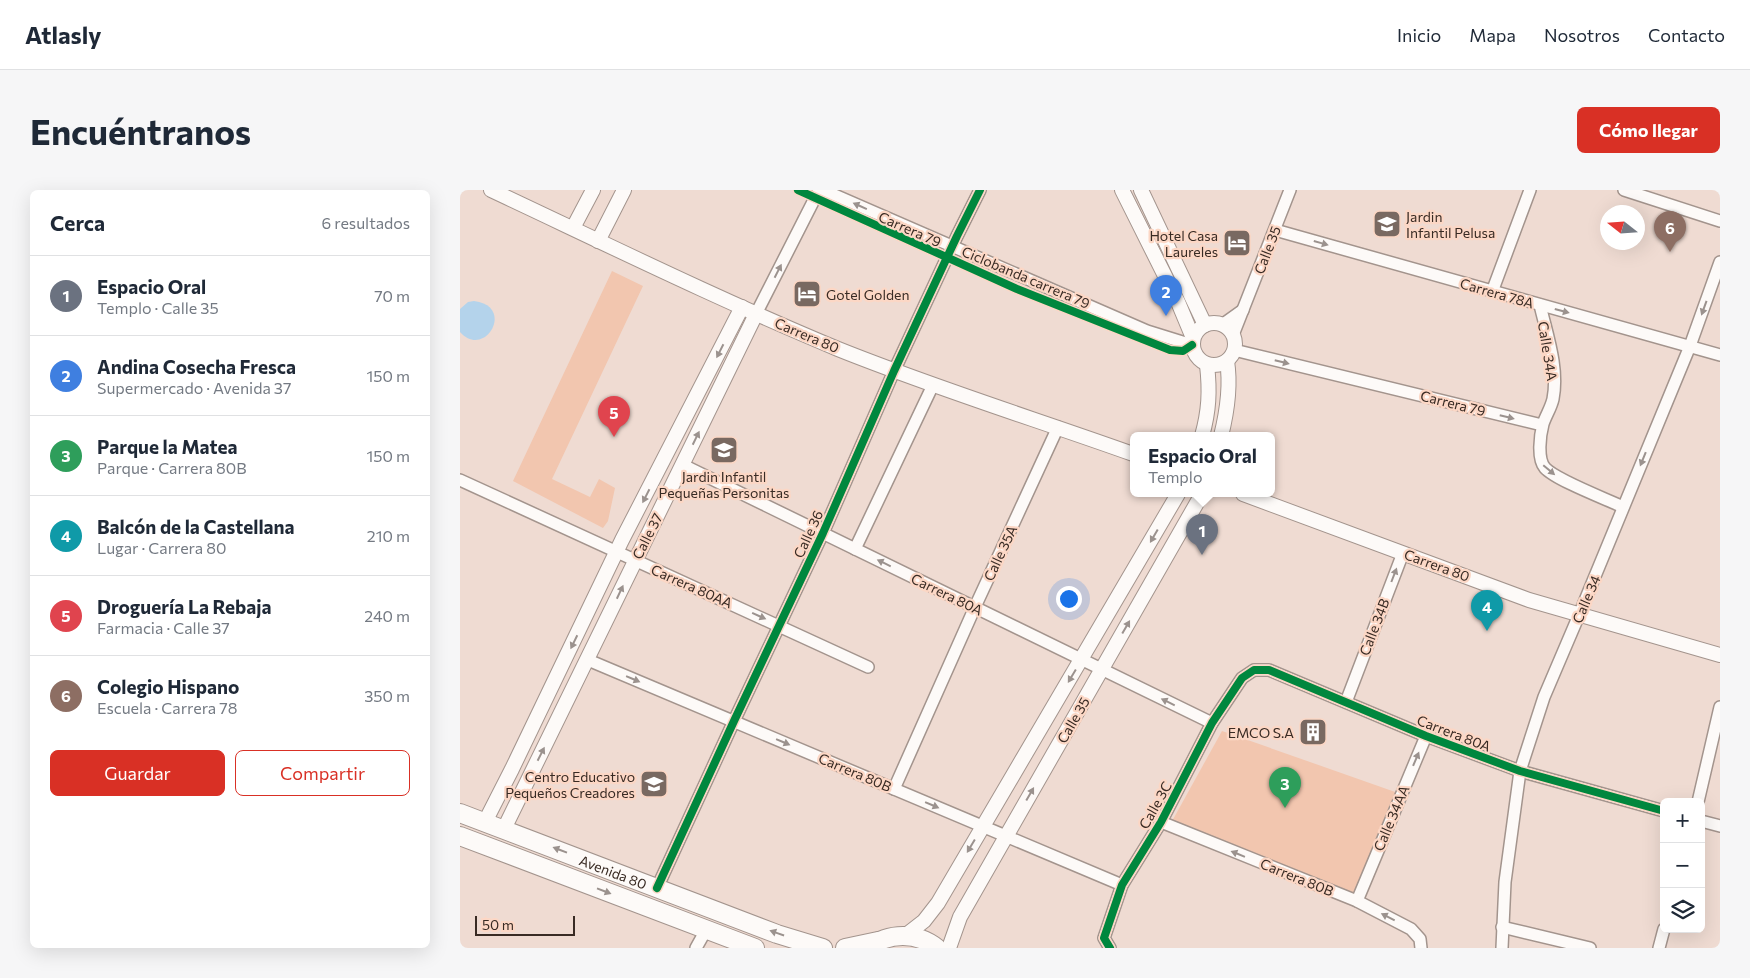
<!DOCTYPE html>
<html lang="es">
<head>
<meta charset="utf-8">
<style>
	:root { --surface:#fff; --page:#f6f6f7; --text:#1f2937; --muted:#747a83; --line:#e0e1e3; --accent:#d93025 }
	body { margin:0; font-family:Commissioner,sans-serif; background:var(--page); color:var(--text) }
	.controls { position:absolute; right:15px; bottom:15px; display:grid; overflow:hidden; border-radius:8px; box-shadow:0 5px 20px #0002 }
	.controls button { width:45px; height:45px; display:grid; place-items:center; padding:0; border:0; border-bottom:1px solid var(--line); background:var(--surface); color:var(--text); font:25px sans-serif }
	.compass { position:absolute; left:1140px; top:15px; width:45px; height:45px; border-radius:50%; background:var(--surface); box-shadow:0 5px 20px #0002; rotate:287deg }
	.scale { position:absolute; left:15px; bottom:12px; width:100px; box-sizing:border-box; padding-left:5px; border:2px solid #392b24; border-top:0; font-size:14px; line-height:18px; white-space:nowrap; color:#392b24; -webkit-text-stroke:4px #fcd7c5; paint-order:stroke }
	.you { position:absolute; left:608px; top:408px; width:18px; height:18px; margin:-12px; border:4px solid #fff; border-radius:50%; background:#1a73e8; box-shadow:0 0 0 8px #1a73e833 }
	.badge { display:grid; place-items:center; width:32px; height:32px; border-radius:50%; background:var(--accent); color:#fff; font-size:16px; font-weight:700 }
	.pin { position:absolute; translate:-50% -41px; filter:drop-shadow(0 1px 2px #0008) }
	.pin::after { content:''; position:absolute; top:26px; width:18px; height:15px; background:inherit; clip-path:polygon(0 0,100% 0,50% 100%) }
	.popup { position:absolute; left:670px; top:242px; width:145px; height:65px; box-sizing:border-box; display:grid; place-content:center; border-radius:8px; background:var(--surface); filter:drop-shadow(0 1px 4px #0005); font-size:16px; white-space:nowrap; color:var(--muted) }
	.popup b { font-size:19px; color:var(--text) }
	.popup::after { content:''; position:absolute; left:50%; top:100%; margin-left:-10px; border:10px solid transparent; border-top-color:var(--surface) }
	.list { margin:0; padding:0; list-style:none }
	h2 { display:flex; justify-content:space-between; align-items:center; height:65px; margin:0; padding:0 20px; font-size:21px }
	h2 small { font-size:16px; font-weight:400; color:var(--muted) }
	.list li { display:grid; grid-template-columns:32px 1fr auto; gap:15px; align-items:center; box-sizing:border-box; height:80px; padding:0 20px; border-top:1px solid var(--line) }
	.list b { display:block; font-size:19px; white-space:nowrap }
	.list p { margin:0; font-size:16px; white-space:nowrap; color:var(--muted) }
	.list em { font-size:16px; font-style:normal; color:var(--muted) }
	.actions { display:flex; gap:10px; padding:15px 20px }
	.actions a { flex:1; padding:11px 0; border:1px solid var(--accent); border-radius:8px; text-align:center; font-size:18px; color:var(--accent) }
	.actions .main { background:var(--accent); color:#fff }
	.icon { flex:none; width:28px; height:28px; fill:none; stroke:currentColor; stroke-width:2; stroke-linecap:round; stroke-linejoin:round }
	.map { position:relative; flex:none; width:1260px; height:758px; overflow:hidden; border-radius:8px }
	header { display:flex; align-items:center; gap:30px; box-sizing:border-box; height:70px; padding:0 25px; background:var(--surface); border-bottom:1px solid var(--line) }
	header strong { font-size:24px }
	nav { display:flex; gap:28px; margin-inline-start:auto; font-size:18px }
	.intro { display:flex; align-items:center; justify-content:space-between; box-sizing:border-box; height:120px; padding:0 30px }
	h1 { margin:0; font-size:35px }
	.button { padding:12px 22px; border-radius:8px; background:var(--accent); color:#fff; font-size:18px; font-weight:700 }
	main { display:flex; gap:30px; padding:0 30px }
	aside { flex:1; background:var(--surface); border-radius:8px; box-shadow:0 5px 20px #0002 }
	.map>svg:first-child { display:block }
	.green { fill:#f2c6af }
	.water { fill:#b4d3eb }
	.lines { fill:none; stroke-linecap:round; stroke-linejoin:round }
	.minor-casing { stroke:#a3948d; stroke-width:14 }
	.tertiary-casing { stroke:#a3948d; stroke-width:16 }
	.primary-casing { stroke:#a3948d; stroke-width:20 }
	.minor { stroke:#fdfaf8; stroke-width:11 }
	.tertiary { stroke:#fdfaf8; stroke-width:14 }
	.primary { stroke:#fdfaf8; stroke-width:18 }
	.cycleway-casing { stroke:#fcd7c5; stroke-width:11 }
	.cycleway { stroke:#00873e; stroke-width:8 }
	.oneway { fill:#9b928e }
	.labels { text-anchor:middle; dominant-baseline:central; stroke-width:4.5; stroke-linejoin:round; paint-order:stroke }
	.poi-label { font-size:14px; fill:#392b24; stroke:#fcd7c5; text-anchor:end }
	.street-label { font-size:14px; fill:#392b24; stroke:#fcd7c5 }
</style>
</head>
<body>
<header>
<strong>Atlasly</strong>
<nav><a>Inicio</a><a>Mapa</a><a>Nosotros</a><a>Contacto</a></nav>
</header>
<div class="intro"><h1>Encuéntranos</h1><a class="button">Cómo llegar</a></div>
<main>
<aside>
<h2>Cerca<small>6 resultados</small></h2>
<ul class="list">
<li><span class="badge" style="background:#6b7280">1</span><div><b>Espacio Oral</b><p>Templo · Calle 35</p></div><em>70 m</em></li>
<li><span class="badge" style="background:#3f7fe0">2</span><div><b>Andina Cosecha Fresca</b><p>Supermercado · Avenida 37</p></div><em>150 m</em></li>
<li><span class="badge" style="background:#2e9e5b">3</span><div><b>Parque la Matea</b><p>Parque · Carrera 80B</p></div><em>150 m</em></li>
<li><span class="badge" style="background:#0f9aa8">4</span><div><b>Balcón de la Castellana</b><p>Lugar · Carrera 80</p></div><em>210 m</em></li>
<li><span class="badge" style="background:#e0444e">5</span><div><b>Droguería La Rebaja</b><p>Farmacia · Calle 37</p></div><em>240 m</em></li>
<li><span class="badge" style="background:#8d6e63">6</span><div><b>Colegio Hispano</b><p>Escuela · Carrera 78</p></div><em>350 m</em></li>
</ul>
<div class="actions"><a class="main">Guardar</a><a>Compartir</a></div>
</aside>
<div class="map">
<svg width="1260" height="758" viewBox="0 0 1260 758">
	<rect width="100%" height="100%" fill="#efdbd2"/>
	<g class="green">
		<polygon points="152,81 183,96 92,289 130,307 139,289 155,298 148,331 143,338 53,291"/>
		<polygon points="762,541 938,603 895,707 711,633"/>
	</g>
	<path class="water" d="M14,111c42,5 11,59 -14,31v-23l8,-7z"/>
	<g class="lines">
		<defs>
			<g id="minor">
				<polyline points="363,0 687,141 732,155"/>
				<polyline points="1164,0 1260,31"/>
				<polyline points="815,40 1260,165"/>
				<polyline points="1032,102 1070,0"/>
				<path d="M1080,115c7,30 19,63 13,94 -2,9 -7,16 -10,25 -3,11 -6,35 2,44 11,12 61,31 78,39"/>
				<polyline points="296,124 359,0"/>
				<polyline points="762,135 783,120"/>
				<polyline points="773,145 830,0"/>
				<polyline points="774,160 1082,235"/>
				<polyline points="223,275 752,533"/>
				<polyline points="0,290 408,477"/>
				<polyline points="395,359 473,195"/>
				<polyline points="128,470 662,695"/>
				<polyline points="886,512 943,363"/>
				<polyline points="434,599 515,417 598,237"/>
				<polyline points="1238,612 1260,517"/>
				<polyline points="1241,631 1260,636"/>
				<polyline points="701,632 897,711 951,739 960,749 961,758"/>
				<polyline points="197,698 274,531 363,343 434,181 497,46 520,0"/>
				<polyline points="897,711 966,546"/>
				<polyline points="1042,737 1130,758"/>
				<polyline points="236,758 246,740"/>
				<polyline points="650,758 644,748 662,695 701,632 752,533 782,488 794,480 809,480 966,546 1060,581 1204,621"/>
				<polyline points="1042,758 1045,692 1060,581 1084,507 1119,425 1230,156 1260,72"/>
				<polyline points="1199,758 1204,739"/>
			</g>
			<g id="tertiary">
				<path d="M31,0c115,54 229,110 347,159 97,39 197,70 295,105"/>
				<polyline points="662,0 718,112 733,148"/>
				<polyline points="681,0 745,135"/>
				<polyline points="113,38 133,0"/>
				<polyline points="138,51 164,0"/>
				<circle cx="754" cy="154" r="21"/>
				<path d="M742,246c7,-25 8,-45 5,-71"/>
				<path d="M761,246c6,-24 10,-50 6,-75"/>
				<polyline points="783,304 1069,410 1260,465"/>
				<polyline points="25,632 52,579 162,350 282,117"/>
				<polyline points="44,639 296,124"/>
				<polyline points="446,745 464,731 478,713 718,304"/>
				<polyline points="489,758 500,727 742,304"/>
			</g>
			<g id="primary">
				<path id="s1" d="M0,623l317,121 46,14"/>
				<polyline points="0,646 295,758"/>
				<polyline points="385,758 418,751"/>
				<path d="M408,758c21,-16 49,-16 69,0"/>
			</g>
		</defs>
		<use href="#minor" class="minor-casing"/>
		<use href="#tertiary" class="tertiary-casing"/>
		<use href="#primary" class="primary-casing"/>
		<use href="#minor" class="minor"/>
		<use href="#tertiary" class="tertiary"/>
		<use href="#primary" class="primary"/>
		<defs>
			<g id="cycleway">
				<polyline points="338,0 557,99 710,160 723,161 732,155"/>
				<polyline points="197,698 274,531 363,343 434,181 497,46 520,0"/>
				<polyline points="650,758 644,748 662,695 701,632 752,533 782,488 794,480 809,480 966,546 1060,581 1204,621"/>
			</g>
		</defs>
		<use href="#cycleway" class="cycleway-casing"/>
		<use href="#cycleway" class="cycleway"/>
	</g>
	<defs><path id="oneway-solid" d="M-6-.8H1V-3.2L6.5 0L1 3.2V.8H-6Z" transform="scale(1.25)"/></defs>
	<g class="oneway">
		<use href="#oneway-solid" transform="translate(400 16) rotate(-156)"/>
		<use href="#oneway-solid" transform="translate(861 53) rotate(16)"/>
		<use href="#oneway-solid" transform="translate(318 81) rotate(-63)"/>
		<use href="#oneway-solid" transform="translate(1244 118) rotate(110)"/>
		<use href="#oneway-solid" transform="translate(1102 121) rotate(15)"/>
		<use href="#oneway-solid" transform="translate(260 161) rotate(117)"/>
		<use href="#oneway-solid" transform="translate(822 172) rotate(14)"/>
		<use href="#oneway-solid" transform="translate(1047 227) rotate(14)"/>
		<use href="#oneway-solid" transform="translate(236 248) rotate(-64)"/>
		<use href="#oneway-solid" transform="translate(1183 269) rotate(112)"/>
		<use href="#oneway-solid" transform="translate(1089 280) rotate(40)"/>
		<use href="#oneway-solid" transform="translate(186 306) rotate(117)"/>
		<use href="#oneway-solid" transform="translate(694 346) rotate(120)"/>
		<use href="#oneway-solid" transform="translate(424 373) rotate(-154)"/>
		<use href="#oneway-solid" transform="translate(934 385) rotate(-69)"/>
		<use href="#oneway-solid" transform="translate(160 402) rotate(-65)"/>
		<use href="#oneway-solid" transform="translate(299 426) rotate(24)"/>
		<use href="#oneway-solid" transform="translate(666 437) rotate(-60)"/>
		<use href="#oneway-solid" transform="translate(114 452) rotate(116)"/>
		<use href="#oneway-solid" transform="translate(612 486) rotate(121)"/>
		<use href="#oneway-solid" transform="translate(173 489) rotate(23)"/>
		<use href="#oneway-solid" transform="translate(708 512) rotate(-154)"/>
		<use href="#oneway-solid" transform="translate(323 552) rotate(23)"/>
		<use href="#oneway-solid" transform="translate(81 564) rotate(-63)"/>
		<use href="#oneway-solid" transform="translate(956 569) rotate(-67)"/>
		<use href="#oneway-solid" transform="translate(570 604) rotate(-60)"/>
		<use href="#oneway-solid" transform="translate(472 615) rotate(23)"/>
		<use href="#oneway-solid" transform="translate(511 656) rotate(121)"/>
		<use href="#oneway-solid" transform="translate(100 660) rotate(-159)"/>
		<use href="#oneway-solid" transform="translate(778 664) rotate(-158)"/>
		<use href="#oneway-solid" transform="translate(144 701) rotate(21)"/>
		<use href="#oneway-solid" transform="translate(928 727) rotate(-153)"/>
		<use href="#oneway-solid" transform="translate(317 743) rotate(-161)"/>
	</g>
	<defs>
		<symbol id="school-square" viewBox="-11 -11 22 22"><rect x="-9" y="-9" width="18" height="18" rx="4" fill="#796961" stroke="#fcd7c5"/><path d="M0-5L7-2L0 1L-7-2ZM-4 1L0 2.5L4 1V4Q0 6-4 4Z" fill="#fff"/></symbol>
		<symbol id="hotel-square" viewBox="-11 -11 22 22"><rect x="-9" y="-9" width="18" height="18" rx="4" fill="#796961" stroke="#fcd7c5"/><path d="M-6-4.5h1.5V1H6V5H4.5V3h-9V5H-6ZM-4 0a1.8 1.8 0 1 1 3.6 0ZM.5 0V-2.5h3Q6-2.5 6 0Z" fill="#fff"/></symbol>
		<symbol id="building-square" viewBox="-11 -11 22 22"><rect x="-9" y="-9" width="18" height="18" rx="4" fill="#796961" stroke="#fcd7c5"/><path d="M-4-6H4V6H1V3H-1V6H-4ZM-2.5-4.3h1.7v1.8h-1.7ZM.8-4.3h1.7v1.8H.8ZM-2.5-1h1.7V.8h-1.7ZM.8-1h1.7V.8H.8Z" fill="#fff"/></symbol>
	</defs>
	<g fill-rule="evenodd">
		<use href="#school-square" x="911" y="18" width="32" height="32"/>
		<use href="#hotel-square" x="761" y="37" width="32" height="32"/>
		<use href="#hotel-square" x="331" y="88" width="32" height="32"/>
		<use href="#school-square" x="248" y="244" width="32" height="32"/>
		<use href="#building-square" x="837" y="526" width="32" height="32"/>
		<use href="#school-square" x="178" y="578" width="32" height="32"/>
	</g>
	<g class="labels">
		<g class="poi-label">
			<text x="946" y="26" text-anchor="start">Jardin<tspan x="946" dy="16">Infantil Pelusa</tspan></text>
			<text x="758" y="45">Hotel Casa<tspan x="758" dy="16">Laureles</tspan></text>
			<text x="366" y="104" text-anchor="start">Gotel Golden</text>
			<text x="264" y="286" text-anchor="middle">Jardin Infantil<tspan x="264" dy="16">Pequeñas Personitas</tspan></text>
			<text x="834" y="542">EMCO S.A</text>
			<text x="175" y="586">Centro Educativo<tspan x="175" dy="16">Pequeños Creadores</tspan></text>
		</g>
		<g class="street-label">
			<text transform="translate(450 39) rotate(24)">Carrera 79</text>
			<text transform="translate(807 60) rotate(-69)">Calle 35</text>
			<text transform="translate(566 87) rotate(23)">Ciclobanda carrera 79</text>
			<text transform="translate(1037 103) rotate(16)">Carrera 78A</text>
			<text transform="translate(347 145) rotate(23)">Carrera 80</text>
			<text transform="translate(1088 161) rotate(81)">Calle 34A</text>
			<text transform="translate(993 213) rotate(14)">Carrera 79</text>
			<text transform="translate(348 344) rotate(-65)">Calle 36</text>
			<text transform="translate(187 346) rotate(-63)">Calle 37</text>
			<text transform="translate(540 363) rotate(-65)">Calle 35A</text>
			<text transform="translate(977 375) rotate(20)">Carrera 80</text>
			<text transform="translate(232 396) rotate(24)">Carrera 80AA</text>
			<text transform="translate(487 404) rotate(26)">Carrera 80A</text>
			<text transform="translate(1126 409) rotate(-67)">Calle 34</text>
			<text transform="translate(914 437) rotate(-69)">Calle 34B</text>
			<text transform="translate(613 530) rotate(-60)">Calle 35</text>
			<text transform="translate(994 543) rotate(21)">Carrera 80A</text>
			<text transform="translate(395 582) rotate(23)">Carrera 80B</text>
			<text transform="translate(695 615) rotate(-61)">Calle 3C</text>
			<text transform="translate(931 628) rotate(-67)">Calle 34AA</text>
			<text stroke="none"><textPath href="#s1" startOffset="164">Avenida 80</textPath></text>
			<text transform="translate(837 687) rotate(22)">Carrera 80B</text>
		</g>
	</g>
</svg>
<div class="controls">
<button>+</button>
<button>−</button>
<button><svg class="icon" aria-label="layers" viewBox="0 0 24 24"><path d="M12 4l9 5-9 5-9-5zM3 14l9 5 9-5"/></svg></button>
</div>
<svg class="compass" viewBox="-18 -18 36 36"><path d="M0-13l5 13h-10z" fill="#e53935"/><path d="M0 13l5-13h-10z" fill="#747a83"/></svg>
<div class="scale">50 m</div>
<div class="you"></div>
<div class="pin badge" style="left:742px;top:365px;background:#6b7280">1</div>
<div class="popup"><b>Espacio Oral</b>Templo</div>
<div class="pin badge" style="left:706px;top:126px;background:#3f7fe0">2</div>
<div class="pin badge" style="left:825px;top:618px;background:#2e9e5b">3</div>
<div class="pin badge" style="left:1027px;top:441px;background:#0f9aa8">4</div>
<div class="pin badge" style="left:154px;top:247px;background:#e0444e">5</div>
<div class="pin badge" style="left:1210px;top:62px;background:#8d6e63">6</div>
</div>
</main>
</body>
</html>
